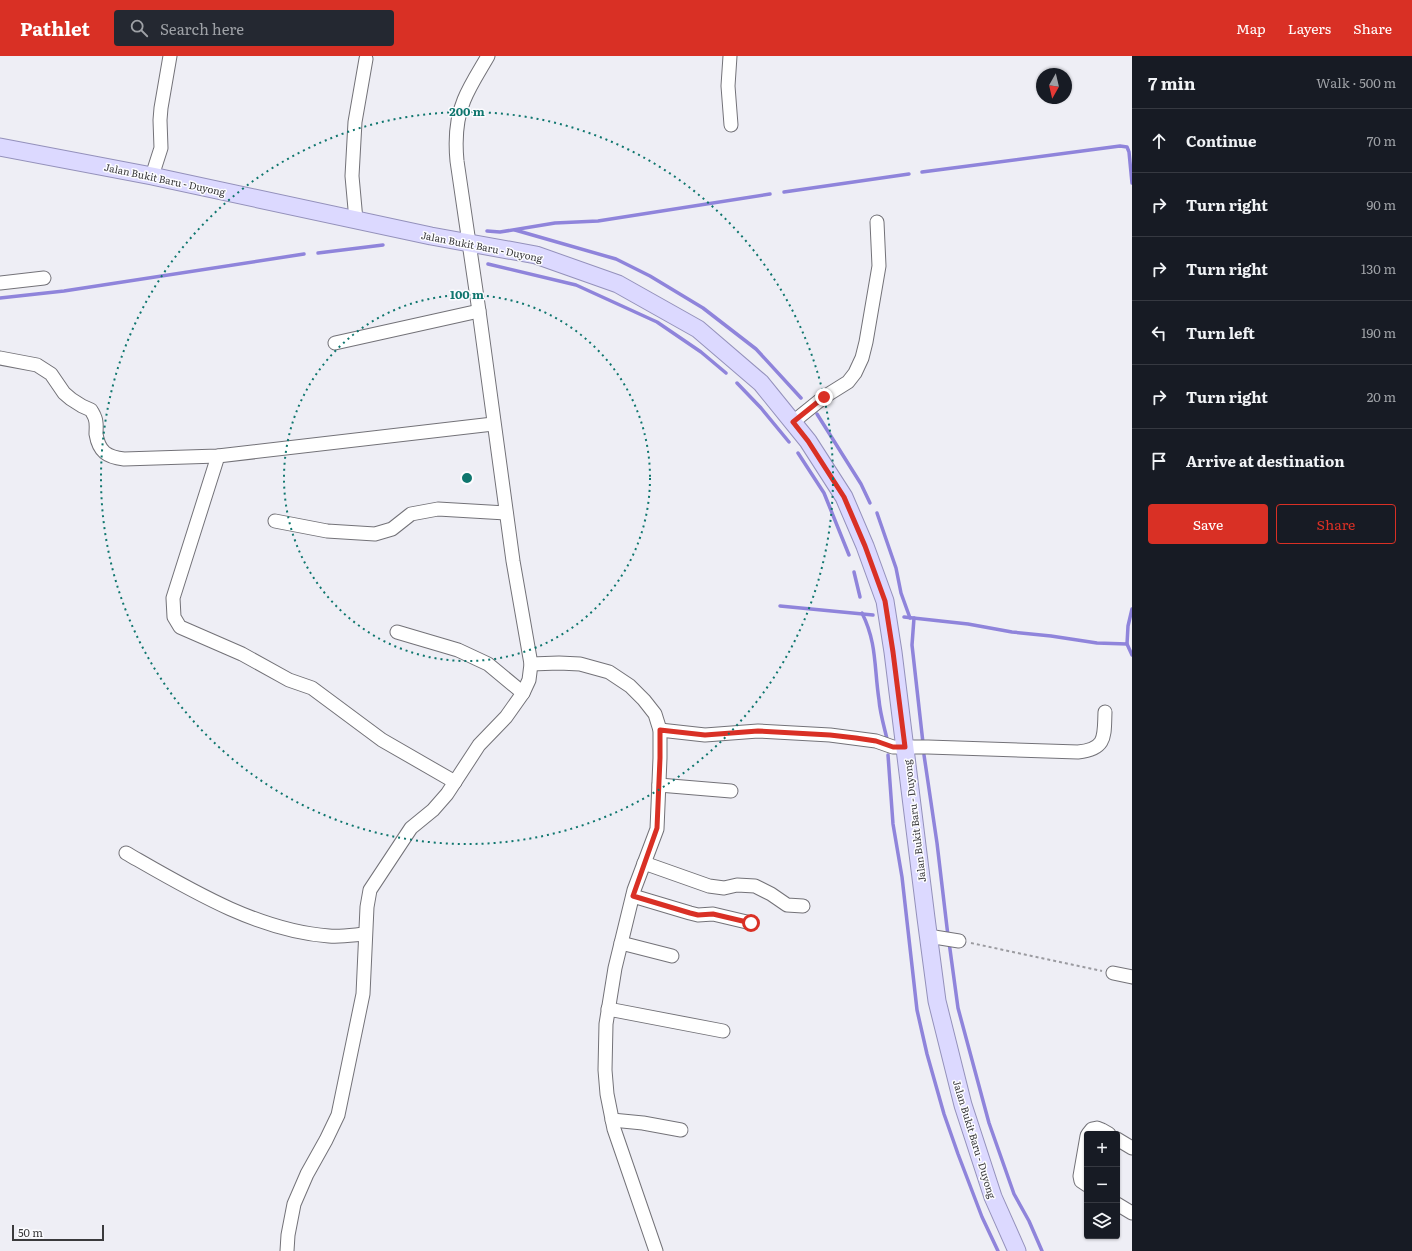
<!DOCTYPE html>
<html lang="en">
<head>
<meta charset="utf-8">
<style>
	:root { --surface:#171b24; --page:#242831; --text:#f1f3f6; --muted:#9ea1a6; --line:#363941; --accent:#d93025 }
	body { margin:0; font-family:Literata,serif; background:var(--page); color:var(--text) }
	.controls { position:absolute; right:12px; bottom:12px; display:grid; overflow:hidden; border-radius:4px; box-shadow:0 1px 3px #0004 }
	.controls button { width:36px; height:36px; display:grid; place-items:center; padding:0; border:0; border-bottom:1px solid var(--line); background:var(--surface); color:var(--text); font:20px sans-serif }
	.compass { position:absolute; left:1036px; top:12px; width:36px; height:36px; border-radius:50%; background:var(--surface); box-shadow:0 1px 3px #0004; rotate:188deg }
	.scale { position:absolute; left:12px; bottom:10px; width:92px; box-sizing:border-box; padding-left:4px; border:2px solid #3a3a3c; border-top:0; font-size:11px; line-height:14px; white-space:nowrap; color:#3a3a3c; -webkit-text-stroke:3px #fcfcff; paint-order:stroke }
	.stop { position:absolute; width:12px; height:12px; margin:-9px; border:3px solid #d93025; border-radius:50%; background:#fff }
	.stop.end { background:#d93025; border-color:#fff; box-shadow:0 1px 4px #0008 }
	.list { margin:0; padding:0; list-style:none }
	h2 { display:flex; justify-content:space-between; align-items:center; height:52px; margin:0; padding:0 16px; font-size:17px }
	h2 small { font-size:13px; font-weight:400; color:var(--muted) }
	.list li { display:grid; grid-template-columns:26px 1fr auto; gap:12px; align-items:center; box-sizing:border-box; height:64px; padding:0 16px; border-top:1px solid var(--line) }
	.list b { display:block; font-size:15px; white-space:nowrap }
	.list em { font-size:13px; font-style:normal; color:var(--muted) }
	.actions { display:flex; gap:8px; padding:12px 16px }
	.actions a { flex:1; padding:9px 0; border:1px solid var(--accent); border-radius:4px; text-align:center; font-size:14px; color:var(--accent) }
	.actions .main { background:var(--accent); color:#fff }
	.icon { flex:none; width:22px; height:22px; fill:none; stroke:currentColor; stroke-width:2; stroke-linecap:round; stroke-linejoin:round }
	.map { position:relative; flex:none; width:1132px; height:1195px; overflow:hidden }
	header { display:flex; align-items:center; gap:24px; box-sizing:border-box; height:56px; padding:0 20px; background:var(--accent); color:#fff }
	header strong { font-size:19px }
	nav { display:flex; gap:22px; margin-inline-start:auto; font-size:14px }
	.search { width:280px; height:36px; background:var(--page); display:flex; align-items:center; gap:10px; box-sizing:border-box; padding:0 14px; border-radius:4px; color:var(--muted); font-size:15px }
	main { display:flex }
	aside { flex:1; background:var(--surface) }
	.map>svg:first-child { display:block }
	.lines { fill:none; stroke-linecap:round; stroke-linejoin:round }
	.stream { stroke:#8f84db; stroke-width:3.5 }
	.minor-casing { stroke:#737278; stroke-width:15 }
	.major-casing { stroke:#9491bb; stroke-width:19 }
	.path { stroke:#9b9ba0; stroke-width:2; stroke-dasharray:3 3; stroke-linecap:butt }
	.minor { stroke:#fff; stroke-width:13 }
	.major { stroke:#dcd9ff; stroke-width:17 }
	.route { stroke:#d93025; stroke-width:5 }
	.ring { fill:none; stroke:#0f766e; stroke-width:2; stroke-dasharray:2 4 }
	.labels { text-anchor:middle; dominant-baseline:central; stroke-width:3; stroke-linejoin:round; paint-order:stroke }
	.street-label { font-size:10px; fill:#3a3a3c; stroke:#fcfcff }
	.centre { fill:#0f766e; stroke:#fcfcff; stroke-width:2 }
	.ring-label { font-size:12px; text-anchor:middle; font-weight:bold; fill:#0f766e; stroke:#fcfcff; stroke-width:3; stroke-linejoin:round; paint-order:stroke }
</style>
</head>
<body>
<header>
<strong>Pathlet</strong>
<div class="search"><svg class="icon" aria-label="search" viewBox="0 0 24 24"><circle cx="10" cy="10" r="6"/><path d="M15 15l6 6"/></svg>Search here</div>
<nav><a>Map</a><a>Layers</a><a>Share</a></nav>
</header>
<main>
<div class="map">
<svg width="1132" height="1195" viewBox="0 0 1132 1195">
	<rect width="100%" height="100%" fill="#eeeef5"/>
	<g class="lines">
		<g class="stream">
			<polyline points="922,116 1120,90 1127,91 1129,96 1132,127"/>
			<polyline points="784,136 909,118"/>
			<polyline points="515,174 616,203 650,220 703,252 756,293 801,342"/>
			<polyline points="487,175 500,176 555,167 598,165 770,138"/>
			<polyline points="318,197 383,189"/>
			<polyline points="488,208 576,229 657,266 701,296 726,317"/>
			<polyline points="0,242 64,235 304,198"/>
			<polyline points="737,327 761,352 789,386"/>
			<polyline points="817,358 861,428 870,447"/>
			<polyline points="798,397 824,437 849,499"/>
			<polyline points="877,457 896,512 901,537 910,562"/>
			<polyline points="854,516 860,541"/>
			<polyline points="780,550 873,559"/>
			<path d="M862,557c15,30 12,54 17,87 1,13 5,26 8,39"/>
			<polyline points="904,561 968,568 1012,576 1051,580 1097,587 1127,588 1128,570 1132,553"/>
			<polyline points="914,562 912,589 923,687"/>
			<polyline points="1127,588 1132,599"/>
			<polyline points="888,699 893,768 902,821 917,954 927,998 944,1058 958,1098 982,1161 998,1195"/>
			<polyline points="924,699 937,787 948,880"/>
			<polyline points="949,886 958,952 989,1067 1014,1138 1029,1165 1042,1195"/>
		</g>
		<defs>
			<g id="minor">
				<polyline points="730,0 728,30 731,69"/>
				<polyline points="152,120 161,92 160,64 161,52 170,0"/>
				<polyline points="356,164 352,120 355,66 366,3"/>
				<polyline points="0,227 44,222"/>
				<polyline points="335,287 479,255"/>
				<path d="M0,302l37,7 14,9 13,19 7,6 11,7 9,4c1,2 3,5 4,8 2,5 1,11 1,16 3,18 11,23 28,25l94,-3 275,-32"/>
				<polyline points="793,366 824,341 848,326 855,317 862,302 866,286 879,210 877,166"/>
				<polyline points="218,400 173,542 174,561 180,571 242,598 289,624 312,632 382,684 455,726"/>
				<polyline points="275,465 327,475 375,478 392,473 411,458 438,453 506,457"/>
				<polyline points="397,576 458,594 488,608 523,637"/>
				<polyline points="531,608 559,607 580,608 609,616 630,630 644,644 655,658 660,674 660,702 657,773 634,834 615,912 606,968 605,1014 607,1038 614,1073 656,1195"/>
				<path d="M660,674l45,5 53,-4 72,4 46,6 17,6h35l150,5c29,-3 26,-16 27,-40"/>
				<polyline points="659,729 731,735"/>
				<path d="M126,797c61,35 131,78 203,83 12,1 24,-1 36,-2"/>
				<polyline points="644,807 709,830 724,832 737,829 755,830 771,838 787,849 803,850"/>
				<polyline points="633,840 690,857 698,859 713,858 751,867"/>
				<polyline points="928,880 959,885"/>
				<polyline points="621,887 672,900"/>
				<polyline points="1113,917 1132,921"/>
				<polyline points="608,953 723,975"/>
				<polyline points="612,1064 643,1067 681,1074"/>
				<polyline points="1088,1078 1092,1073 1097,1072 1102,1074 1109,1078"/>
				<polyline points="1087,1080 1080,1120 1081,1125 1087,1129"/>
				<polyline points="1117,1083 1132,1092"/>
				<polyline points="1117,1148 1132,1157"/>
				<path d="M287,1195l1,-16 6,-31 13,-30 19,-34 12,-25 25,-121 4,-87 3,-17 41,-62 22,-18 14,-16 32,-49 27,-28 17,-24 6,-13 2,-16 -18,-103 -34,-250 -22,-150c-2,-21 -1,-42 7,-61 6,-15 16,-30 24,-44"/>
			</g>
			<polyline id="major" points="0,91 152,120 431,180 536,199 618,228 698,273 761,327 808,385 844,441 865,490 885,545 893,596 926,862 937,945 963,1049 993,1141 1017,1195"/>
		</defs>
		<use href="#minor" class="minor-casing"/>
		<use href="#major" class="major-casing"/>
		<polyline class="path" points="971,887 1102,915"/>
		<use href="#minor" class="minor"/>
		<use href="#major" class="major"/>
	</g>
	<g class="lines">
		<polyline class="route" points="751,867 713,858 698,859 690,857 633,840 657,772 660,702 660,674 705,679 758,675 830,679 856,682 876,685 893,691 905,691 893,596 885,545 865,490 844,441 808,385 793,366 824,341"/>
	</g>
	<g class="ring">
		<circle cx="467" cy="422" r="183"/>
		<circle cx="467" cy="422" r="366"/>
	</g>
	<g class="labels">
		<g class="street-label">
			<text transform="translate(165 123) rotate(12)">Jalan Bukit Baru - Duyong</text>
			<text transform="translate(482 190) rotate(11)">Jalan Bukit Baru - Duyong</text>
			<text transform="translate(914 765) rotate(-97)">Jalan Bukit Baru - Duyong</text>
			<text transform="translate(975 1083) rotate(73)">Jalan Bukit Baru - Duyong</text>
		</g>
	</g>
	<circle cx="467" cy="422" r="6" class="centre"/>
	<g class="ring-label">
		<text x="467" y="60">200 m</text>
		<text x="467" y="243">100 m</text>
	</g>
</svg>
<div class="controls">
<button>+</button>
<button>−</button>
<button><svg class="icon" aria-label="layers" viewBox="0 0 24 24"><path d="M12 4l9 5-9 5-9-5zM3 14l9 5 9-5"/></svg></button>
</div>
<svg class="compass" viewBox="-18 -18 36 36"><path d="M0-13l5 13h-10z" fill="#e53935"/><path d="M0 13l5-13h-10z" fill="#9ea1a6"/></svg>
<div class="scale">50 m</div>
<div class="stop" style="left:751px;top:867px"></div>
<div class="stop end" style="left:824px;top:341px"></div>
</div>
<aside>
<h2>7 min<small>Walk · 500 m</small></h2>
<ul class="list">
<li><svg class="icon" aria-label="ahead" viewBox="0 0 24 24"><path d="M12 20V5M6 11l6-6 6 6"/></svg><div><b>Continue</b></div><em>70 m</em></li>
<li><svg class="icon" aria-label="right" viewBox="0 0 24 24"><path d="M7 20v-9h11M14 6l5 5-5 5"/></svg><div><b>Turn right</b></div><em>90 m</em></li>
<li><svg class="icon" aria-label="right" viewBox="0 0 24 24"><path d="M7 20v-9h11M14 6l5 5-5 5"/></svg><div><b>Turn right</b></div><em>130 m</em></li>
<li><svg class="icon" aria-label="left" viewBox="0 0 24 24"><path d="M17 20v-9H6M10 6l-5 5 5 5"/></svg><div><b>Turn left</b></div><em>190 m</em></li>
<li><svg class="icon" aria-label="right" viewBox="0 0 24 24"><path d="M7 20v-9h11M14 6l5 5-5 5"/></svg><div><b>Turn right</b></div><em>20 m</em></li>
<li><svg class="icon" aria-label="arrive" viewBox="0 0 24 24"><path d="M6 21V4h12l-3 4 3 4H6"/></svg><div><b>Arrive at destination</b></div></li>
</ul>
<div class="actions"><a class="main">Save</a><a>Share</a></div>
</aside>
</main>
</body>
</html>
